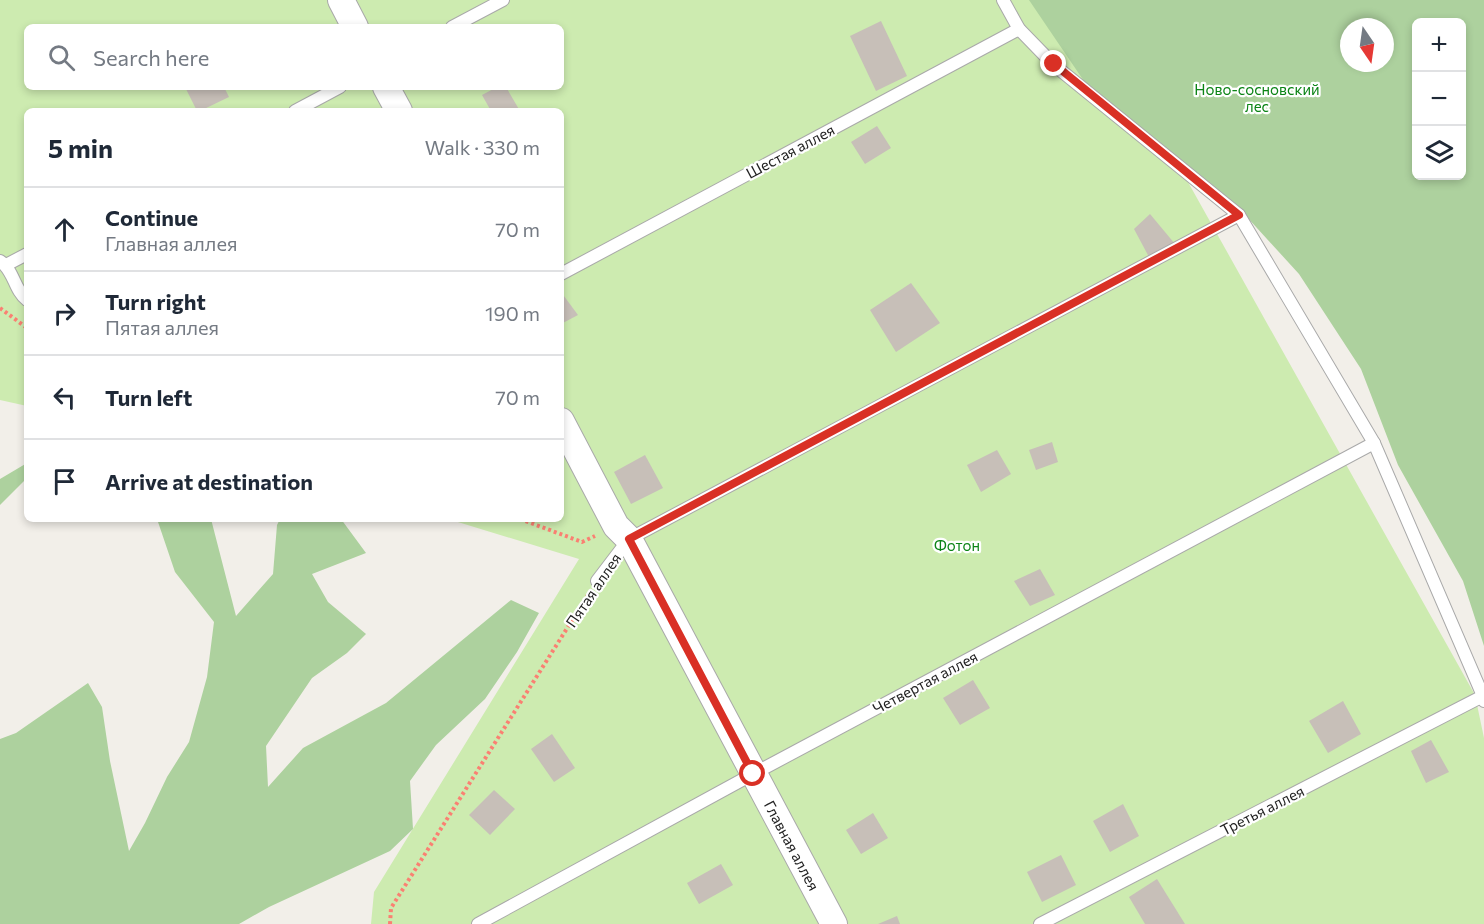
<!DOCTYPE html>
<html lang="en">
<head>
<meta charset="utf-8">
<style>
	:root { --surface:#fff; --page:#f2f2f3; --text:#1f2937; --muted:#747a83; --line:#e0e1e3 }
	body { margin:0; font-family:Commissioner,sans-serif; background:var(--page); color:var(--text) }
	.controls { position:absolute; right:18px; top:18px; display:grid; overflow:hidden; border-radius:9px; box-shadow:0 3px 9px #0003 }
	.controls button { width:54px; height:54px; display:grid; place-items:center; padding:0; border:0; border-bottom:2px solid var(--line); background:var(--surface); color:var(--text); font:30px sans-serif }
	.compass { position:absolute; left:1340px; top:18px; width:54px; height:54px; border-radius:50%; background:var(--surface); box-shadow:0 3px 9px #0003; rotate:167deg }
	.stop { position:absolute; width:18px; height:18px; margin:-14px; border:4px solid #d93025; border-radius:50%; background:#fff }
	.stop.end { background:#d93025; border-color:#fff; box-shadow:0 2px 6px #0008 }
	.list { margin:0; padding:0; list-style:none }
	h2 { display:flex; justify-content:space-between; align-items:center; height:78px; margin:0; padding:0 24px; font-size:26px }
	h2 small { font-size:20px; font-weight:400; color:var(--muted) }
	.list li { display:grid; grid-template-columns:39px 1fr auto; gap:18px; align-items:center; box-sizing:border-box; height:84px; padding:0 24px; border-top:2px solid var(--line) }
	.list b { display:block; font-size:22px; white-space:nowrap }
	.list p { margin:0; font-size:20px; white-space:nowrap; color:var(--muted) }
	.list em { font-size:20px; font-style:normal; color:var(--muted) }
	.icon { flex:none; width:33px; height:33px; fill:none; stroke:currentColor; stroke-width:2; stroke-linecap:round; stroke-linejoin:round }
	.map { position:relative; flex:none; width:1484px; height:924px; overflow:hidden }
	.search { position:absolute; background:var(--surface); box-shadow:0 3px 9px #0003; left:24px; top:24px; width:540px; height:66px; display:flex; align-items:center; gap:15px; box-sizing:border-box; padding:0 21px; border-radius:9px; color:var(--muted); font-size:22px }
	.panel { position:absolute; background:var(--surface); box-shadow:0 3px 9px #0003; left:24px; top:108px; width:540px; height:414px; border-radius:9px }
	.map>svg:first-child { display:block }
	.grass { fill:#cdebb0; fill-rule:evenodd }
	.forest { fill:#add19e; fill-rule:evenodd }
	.building { fill:#c7bfb8 }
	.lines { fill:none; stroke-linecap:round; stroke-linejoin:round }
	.service-casing { stroke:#a9a9a9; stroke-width:14 }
	.minor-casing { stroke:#a9a9a9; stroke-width:28 }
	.path { stroke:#fa8072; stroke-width:4; stroke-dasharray:3 3; stroke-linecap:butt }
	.service { stroke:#fff; stroke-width:12 }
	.minor { stroke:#fff; stroke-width:26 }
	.route { stroke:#d93025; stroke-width:8 }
	.labels { text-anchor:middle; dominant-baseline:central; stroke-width:4.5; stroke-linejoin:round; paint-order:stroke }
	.park-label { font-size:15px; fill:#0c8416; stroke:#fff }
	.street-label { font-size:15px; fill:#222; stroke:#fff }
</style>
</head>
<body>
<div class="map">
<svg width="1484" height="924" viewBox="0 0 1484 924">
	<rect width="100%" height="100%" fill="#f2efe9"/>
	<path class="grass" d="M0,0h1058l102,132 315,563 9,43v186h-1113l3,-32 205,-333 -131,-40h113v-408h-534v295l-27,-6zM27,27h534v60h-534z"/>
	<g class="forest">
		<path d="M1029,0h455v646l-21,-65 -65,-116 -37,-96 -62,-95 -63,-69 -146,-115zM1416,22h46v154h-46zM1349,27h36v36h-36z"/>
		<polygon points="27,463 27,478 0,505 0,479"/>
		<polygon points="157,519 211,519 236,616 273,574 277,525 280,519 341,519 366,553 312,574 328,602 366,634 347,653 312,678 266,746 268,787 303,748 386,703 511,600 539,613 517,652 485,699 436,745 410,781 413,829 390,851 269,907 239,924 0,924 0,739 16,733 88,683 102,707 110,761 129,851 145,823 167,777 189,742 207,677 214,622 175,572"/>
	</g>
	<g class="building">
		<polygon points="881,21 907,76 876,91 850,36"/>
		<polygon points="185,87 224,87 229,97 200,111 197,111"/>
		<polygon points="497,87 506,87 520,111 491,111 482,95"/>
		<polygon points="877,126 891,148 865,164 851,142"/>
		<polygon points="1150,214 1175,244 1149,257 1134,229"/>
		<polygon points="911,283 940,323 896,352 870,310"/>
		<polygon points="561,292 578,315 561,324"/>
		<polygon points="1052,442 1058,462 1036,470 1029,450"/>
		<polygon points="997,450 1011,474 981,492 967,465"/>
		<polygon points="645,455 663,488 631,504 614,472"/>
		<polygon points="1040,569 1055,595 1030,606 1014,581"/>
		<polygon points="973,680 990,708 960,725 943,698"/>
		<polygon points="1343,701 1361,734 1328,753 1309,721"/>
		<polygon points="552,734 575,768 554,782 531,749"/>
		<polygon points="1431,740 1449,772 1426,783 1411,751"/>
		<polygon points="494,790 515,809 490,835 469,815"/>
		<polygon points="1123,804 1139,836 1110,852 1093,821"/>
		<polygon points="873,813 888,838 861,854 846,830"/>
		<polygon points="1061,855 1076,885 1042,902 1027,872"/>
		<polygon points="721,864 733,885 699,904 687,883"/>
		<polygon points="1157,879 1185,924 1145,924 1129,897"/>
		<polygon points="897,916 900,924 878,924"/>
	</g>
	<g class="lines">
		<defs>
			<g id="service">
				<polyline points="1003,0 1019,29 1054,65 1239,215 1374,443 1483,696 1484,701"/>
				<polyline points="452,27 503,0"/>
				<polyline points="295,111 340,87"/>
				<path d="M0,261c14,9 14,29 27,39"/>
				<polyline points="6,265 27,254"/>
				<polyline points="561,274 1019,29"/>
				<polyline points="597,581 629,539 1239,215"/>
				<polyline points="478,924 753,774 1374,443"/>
				<polyline points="1040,924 1483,696"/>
			</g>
			<g id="minor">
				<polyline points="341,0 355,27"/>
				<polyline points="386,87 399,111"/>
				<path id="s1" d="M561,421l55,105 13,13 205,385"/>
			</g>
		</defs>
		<use href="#service" class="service-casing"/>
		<use href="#minor" class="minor-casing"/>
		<g class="path">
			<polyline points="0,308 27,328"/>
			<polyline points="520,519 582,542 595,536"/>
			<polyline points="390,924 391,908 588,595"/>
		</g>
		<use href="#service" class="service"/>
		<use href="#minor" class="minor"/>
	</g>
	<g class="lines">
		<polyline class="route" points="753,774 629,539 1239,215 1054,64"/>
	</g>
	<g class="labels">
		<g class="park-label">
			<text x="1257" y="89">Ново-сосновский<tspan x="1257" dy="17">лес</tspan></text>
			<text x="957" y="545">Фотон</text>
		</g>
		<g class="street-label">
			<text transform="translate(790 151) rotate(-28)">Шестая аллея</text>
			<text transform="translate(593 590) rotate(-56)">Пятая аллея</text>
			<text transform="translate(925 682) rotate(-28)">Четвертая аллея</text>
			<text transform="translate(1262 810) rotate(-27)">Третья аллея</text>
			<text stroke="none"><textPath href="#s1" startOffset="484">Главная аллея</textPath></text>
		</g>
	</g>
</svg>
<div class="controls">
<button>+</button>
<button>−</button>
<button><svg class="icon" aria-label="layers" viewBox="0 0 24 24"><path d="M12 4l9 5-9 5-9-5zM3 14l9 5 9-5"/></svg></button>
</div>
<svg class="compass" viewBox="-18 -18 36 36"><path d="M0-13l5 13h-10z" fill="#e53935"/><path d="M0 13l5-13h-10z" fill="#747a83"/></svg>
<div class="stop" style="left:753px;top:774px"></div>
<div class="stop end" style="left:1054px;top:64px"></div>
<div class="search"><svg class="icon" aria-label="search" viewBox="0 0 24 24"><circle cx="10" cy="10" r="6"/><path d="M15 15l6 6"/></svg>Search here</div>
<section class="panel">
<h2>5 min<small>Walk · 330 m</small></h2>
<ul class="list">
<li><svg class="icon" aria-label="ahead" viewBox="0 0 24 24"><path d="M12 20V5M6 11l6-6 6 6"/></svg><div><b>Continue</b><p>Главная аллея</p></div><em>70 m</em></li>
<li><svg class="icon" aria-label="right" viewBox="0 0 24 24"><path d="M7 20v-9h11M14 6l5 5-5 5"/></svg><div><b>Turn right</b><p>Пятая аллея</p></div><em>190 m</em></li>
<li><svg class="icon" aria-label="left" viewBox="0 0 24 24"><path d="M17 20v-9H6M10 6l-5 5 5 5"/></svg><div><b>Turn left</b></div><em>70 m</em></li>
<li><svg class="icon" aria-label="arrive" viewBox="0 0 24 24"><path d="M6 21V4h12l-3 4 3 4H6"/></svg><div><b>Arrive at destination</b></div></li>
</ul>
</section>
</div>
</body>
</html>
